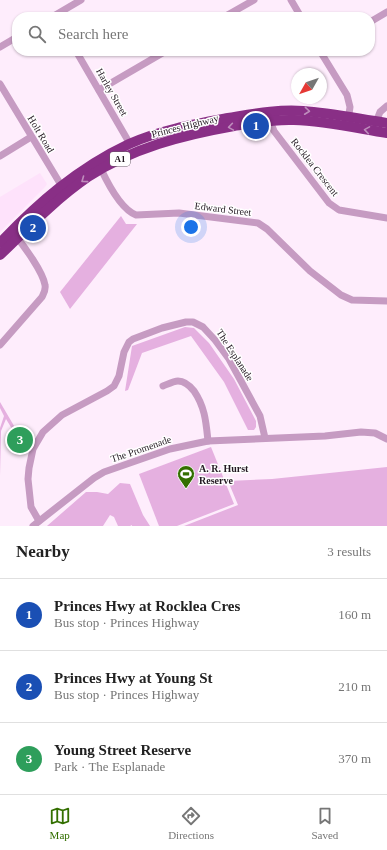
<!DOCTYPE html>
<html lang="en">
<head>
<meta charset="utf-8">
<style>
	:root { --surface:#fff; --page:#f2f2f2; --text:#222; --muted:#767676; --line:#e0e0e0; --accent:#336f00 }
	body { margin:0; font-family:"Times New Roman",serif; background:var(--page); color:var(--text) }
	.compass { position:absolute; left:291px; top:68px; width:36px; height:36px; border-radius:50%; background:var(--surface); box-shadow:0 1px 3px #0004; rotate:230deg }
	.you { position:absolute; left:191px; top:227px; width:14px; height:14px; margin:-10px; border:3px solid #fff; border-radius:50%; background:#1a73e8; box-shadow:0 0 0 6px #1a73e833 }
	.badge { display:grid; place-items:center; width:26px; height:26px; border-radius:50%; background:var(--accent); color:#fff; font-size:13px; font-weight:700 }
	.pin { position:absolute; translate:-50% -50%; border:2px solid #fff; box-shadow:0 1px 4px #0006 }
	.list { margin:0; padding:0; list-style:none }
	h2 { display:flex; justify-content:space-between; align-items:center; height:52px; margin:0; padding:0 16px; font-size:17px }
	h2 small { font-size:13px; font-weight:400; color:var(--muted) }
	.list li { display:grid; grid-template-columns:26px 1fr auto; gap:12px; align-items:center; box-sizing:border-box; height:72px; padding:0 16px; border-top:1px solid var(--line) }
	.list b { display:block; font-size:15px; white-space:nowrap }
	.list p { margin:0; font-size:13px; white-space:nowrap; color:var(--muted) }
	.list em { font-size:13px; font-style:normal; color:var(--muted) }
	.icon { flex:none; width:22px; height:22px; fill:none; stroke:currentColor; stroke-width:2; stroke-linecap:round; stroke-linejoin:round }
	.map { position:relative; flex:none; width:387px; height:526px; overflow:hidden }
	.search { position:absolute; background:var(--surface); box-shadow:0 1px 3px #0004; left:12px; right:12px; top:12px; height:44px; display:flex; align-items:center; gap:10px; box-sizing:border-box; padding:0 14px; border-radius:16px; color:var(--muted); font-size:15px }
	.sheet { height:268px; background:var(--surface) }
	nav { display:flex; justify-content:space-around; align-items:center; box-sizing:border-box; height:56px; border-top:1px solid var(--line); background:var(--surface); font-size:11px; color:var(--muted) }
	nav a { display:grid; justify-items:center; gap:2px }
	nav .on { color:var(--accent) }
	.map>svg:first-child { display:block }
	.built { fill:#fee2fb }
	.green { fill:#e5b0e0 }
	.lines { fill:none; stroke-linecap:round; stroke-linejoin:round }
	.minor { stroke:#c69bc2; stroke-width:7 }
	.highway { stroke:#892f86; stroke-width:10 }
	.oneway { stroke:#be8dbc }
	.labels { text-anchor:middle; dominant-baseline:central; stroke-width:3; stroke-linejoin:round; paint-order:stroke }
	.shield { fill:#fff; stroke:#655e64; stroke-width:1 }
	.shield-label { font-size:9px; font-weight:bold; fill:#231922 }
	.street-label { font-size:10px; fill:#231922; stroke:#fff }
	.poi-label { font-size:10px; font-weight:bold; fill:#231922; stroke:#fff; text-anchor:start }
</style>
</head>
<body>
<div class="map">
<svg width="387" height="526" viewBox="0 0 387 526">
	<rect width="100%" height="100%" fill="#feedfc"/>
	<polygon class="built" points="40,173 47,184 45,187 0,232 0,197"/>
	<g class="green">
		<polygon points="121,216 126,224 137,224 70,309 60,292"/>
		<polygon points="185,327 194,328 209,343 234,379 256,421 256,427 254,430 248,430 224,382 191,336 142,353 128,390 125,391 132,346"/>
		<polygon points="0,402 27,448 26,452 6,419 1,431 0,476 0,428 4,416 0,408"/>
		<polygon points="211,447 234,504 177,526 159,526 139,474"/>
		<polygon points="387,467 387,526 184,526 238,505 228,481 272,479"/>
		<polygon points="120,483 130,484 143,515 150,526 132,526 132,525 130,526 118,526 114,517 110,515 103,526 47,526 86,492 97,492 108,494"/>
	</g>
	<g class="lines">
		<g class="minor">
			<polyline points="291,0 301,17"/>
			<polyline points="52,17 81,0"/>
			<polyline points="224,17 254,0"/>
			<polyline points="370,22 387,12"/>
			<polyline points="0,47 17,37"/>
			<polyline points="76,51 130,144"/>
			<polyline points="320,51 347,95 350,107 348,121"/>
			<polyline points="0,84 64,190"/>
			<polyline points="99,90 166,51"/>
			<polyline points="269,118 274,131 329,203 339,210 387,218"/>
			<polyline points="376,122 380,112 387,106"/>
			<polyline points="0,156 31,137"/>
			<path d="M101,169c7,15 20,40 35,46l43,-2 79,10 9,6 43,42 31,24 11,5 35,1"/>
			<path d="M0,345l42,-48c2,-4 4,-7 3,-12 -2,-13 -21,-39 -30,-50"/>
			<path d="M163,386c5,-2 11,-5 15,-5 7,0 12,5 16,10 11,16 12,31 14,50"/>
			<polyline points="39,521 31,507 28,479 29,468 33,449 43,432 62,415 107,391 114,386 119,376 124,352 129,342 133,339 162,328 186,322 193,322 203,327 215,340 229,359 260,416 265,438"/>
			<polyline points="33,526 94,478 104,472 170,449 208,441 325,436 361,432 375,433 387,439"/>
		</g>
		<g class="highway">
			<path d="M0,243c38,-40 78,-75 129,-99 31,-14 66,-20 99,-26 25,-4 50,-9 75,-7 28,2 56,8 84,12"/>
			<path d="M0,255c28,-27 56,-56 88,-78 44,-29 95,-42 146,-51 20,-3 39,-7 60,-6 31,1 62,8 93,13"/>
		</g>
	</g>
	<defs><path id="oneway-chevron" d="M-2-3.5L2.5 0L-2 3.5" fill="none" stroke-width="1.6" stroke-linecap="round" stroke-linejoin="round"/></defs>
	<g class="oneway">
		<use href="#oneway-chevron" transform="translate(307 111) rotate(6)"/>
		<use href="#oneway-chevron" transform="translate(231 127) rotate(171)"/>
		<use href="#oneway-chevron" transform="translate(367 130) rotate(-171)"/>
		<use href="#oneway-chevron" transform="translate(84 180) rotate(144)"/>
	</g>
	<defs>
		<symbol id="stadium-pin" viewBox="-11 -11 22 30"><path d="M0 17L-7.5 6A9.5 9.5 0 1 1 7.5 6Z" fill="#336f00" stroke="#fff"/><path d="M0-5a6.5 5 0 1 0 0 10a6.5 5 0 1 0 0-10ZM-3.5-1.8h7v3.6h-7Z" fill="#fff"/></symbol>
	</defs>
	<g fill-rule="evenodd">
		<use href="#stadium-pin" x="176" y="464" width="20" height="27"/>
	</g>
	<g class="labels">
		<rect class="shield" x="110" y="152" width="20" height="14" rx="3"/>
		<g class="shield-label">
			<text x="120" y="159">A1</text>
		</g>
		<g class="street-label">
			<text transform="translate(112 92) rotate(60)">Harley Street</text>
			<text transform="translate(185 126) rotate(-14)">Princes Highway</text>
			<text transform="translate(41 134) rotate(59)">Holt Road</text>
			<text transform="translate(315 167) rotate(52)">Rocklea Crescent</text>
			<text transform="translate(223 209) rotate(7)">Edward Street</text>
			<text transform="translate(235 355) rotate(57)">The Esplanade</text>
			<text transform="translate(141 449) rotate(-19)">The Promenade</text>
		</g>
		<g class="poi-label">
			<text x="199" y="468">A. R. Hurst<tspan x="199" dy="12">Reserve</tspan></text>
		</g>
	</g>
</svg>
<svg class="compass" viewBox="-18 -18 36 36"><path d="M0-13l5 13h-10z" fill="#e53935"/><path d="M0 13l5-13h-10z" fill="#767676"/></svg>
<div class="you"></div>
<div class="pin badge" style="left:256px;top:126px;background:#1a4fb4">1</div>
<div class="pin badge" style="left:33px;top:228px;background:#1a4fb4">2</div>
<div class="pin badge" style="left:20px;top:440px;background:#2e9e5b">3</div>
<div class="search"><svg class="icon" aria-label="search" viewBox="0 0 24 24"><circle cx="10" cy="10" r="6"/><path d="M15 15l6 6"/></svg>Search here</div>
</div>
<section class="sheet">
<h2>Nearby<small>3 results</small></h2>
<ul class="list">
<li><span class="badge" style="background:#1a4fb4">1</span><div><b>Princes Hwy at Rocklea Cres</b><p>Bus stop · Princes Highway</p></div><em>160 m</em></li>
<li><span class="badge" style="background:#1a4fb4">2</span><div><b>Princes Hwy at Young St</b><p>Bus stop · Princes Highway</p></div><em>210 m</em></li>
<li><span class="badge" style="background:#2e9e5b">3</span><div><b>Young Street Reserve</b><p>Park · The Esplanade</p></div><em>370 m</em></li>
</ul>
</section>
<nav>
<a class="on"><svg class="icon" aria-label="map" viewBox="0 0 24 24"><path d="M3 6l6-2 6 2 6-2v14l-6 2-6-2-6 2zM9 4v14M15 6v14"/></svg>Map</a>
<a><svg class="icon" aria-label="directions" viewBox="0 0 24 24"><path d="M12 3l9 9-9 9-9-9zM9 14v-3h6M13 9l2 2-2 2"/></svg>Directions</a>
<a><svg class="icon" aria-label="saved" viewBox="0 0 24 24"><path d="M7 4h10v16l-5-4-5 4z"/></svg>Saved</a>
</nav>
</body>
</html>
